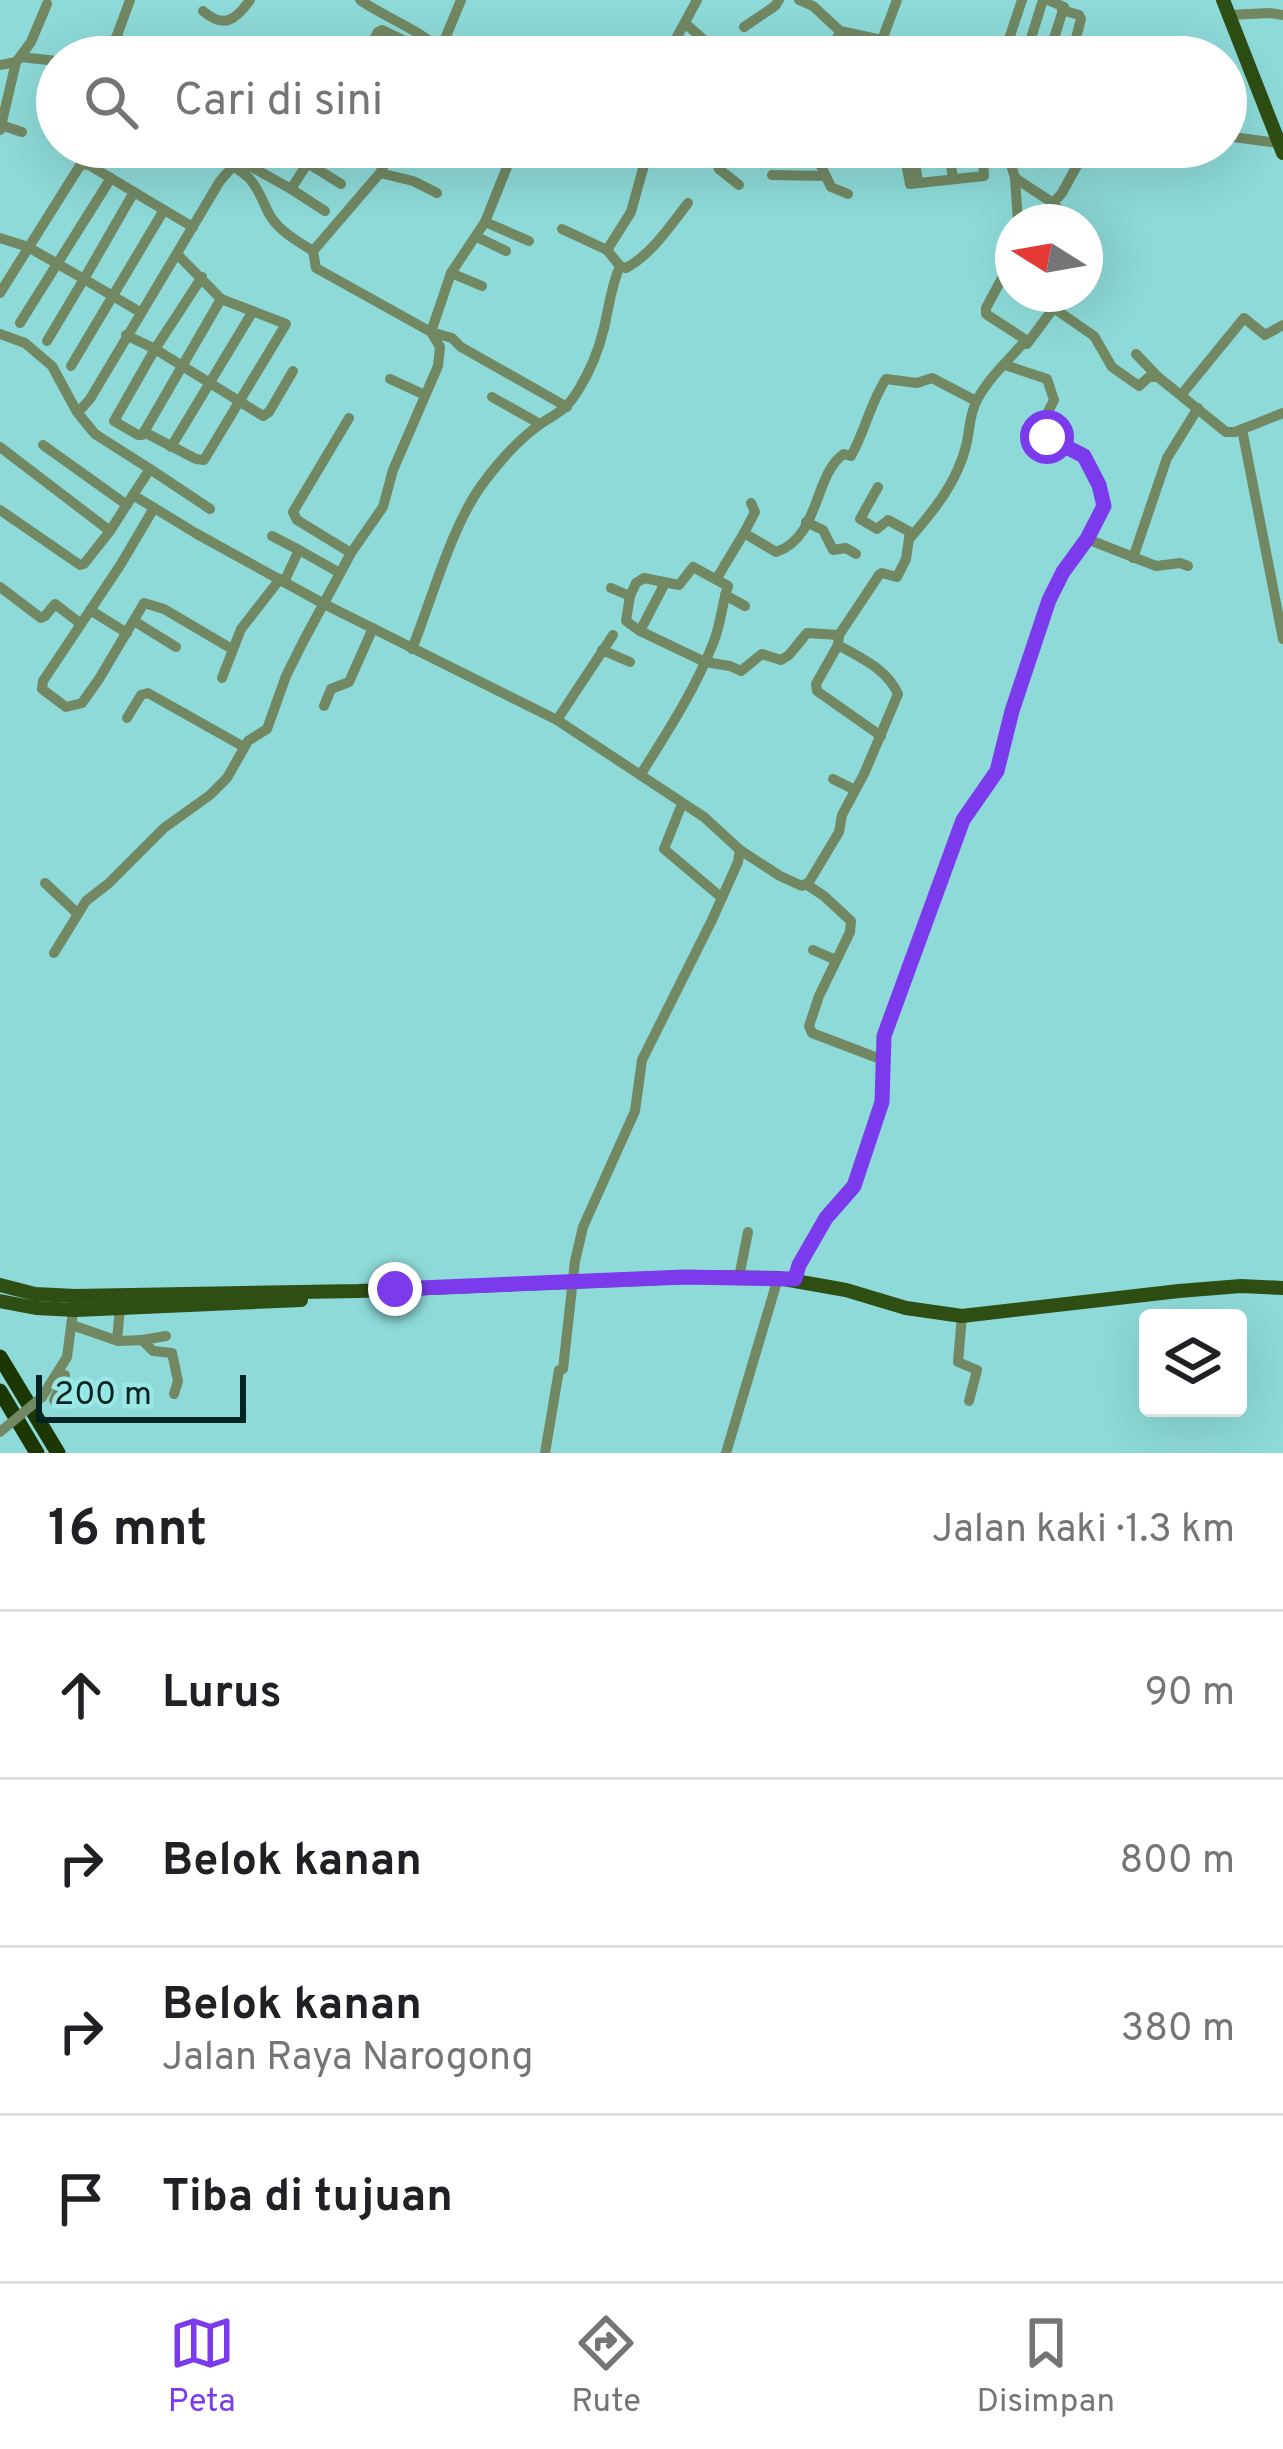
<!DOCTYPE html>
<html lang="id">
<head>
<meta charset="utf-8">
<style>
	:root { --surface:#fff; --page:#f6f6f6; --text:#202124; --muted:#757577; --line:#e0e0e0; --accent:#7c3aed }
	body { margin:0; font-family:Overpass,sans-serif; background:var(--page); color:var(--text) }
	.controls { position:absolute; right:36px; bottom:36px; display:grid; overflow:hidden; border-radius:12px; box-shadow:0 12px 48px #0002 }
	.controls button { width:108px; height:108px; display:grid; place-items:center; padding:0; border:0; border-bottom:3px solid var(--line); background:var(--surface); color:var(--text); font:60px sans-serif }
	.compass { position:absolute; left:995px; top:204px; width:108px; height:108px; border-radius:50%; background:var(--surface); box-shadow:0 12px 48px #0002; rotate:281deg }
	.scale { position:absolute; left:36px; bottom:30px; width:210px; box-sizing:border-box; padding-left:12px; border:6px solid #012322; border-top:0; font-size:33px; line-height:42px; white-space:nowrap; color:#012322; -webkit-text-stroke:9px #9ae8e5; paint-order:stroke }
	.stop { position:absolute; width:36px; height:36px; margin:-27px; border:9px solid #7c3aed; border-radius:50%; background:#fff }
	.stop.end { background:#7c3aed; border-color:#fff; box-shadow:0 3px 12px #0008 }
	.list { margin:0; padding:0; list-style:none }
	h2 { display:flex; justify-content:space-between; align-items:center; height:156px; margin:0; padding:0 48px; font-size:51px }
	h2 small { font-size:39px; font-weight:400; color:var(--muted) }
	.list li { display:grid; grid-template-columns:78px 1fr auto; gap:36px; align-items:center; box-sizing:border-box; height:168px; padding:0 48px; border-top:3px solid var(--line) }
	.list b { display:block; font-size:45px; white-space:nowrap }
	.list p { margin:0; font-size:39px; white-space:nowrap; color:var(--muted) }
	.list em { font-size:39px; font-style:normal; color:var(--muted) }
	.icon { flex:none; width:66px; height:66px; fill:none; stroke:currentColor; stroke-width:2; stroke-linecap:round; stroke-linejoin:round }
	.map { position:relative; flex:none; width:1283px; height:1453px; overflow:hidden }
	.search { position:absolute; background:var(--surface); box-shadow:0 12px 48px #0002; left:36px; right:36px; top:36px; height:132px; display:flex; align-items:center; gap:30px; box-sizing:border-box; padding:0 42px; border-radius:66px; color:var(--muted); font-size:45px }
	.sheet { height:828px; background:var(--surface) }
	nav { display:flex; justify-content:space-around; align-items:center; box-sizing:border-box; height:168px; border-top:3px solid var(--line); background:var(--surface); font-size:33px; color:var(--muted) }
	nav a { display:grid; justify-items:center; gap:6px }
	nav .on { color:var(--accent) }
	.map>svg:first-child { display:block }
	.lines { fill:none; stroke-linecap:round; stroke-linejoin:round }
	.minor { stroke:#718863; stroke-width:10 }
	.major { stroke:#2e4e14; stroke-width:14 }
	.highway { stroke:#1d3704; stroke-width:15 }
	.minor-bridge { stroke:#718863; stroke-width:10 }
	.route { stroke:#7c3aed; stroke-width:15 }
</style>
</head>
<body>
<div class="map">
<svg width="1283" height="1453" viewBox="0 0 1283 1453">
	<rect width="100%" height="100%" fill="#8ddad8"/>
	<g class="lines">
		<g class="minor">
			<path d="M360,0c22,16 65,32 80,51l-1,3"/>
			<polyline points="799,0 813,6 840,31 882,40 928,57"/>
			<polyline points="1062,10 1079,15 1081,19 1071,57"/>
			<path d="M203,11c21,18 33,9 47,-11"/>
			<polyline points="1229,15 1270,13 1283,15"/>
			<polyline points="686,24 723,57"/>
			<polyline points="744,27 775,6 779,0"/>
			<polyline points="116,37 139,52"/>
			<polyline points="444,43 469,57"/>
			<polyline points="20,57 31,42 47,4"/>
			<polyline points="109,57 130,0"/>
			<polyline points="182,57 190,43"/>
			<polyline points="364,57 378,32 382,30 420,48 440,51 461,0"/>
			<polyline points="666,57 697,0"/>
			<polyline points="830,57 840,31"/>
			<polyline points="887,57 882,40 897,0"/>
			<polyline points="1003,57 1022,0"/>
			<polyline points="1025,57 1043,0"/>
			<polyline points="1048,57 1064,7 1048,0"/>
			<polyline points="1092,57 1097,44"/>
			<polyline points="0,65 16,62 20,57 57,61"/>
			<polyline points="1,125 22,132"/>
			<polyline points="0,130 16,62"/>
			<polyline points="1226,136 1278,143"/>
			<polyline points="282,147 341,184"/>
			<polyline points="344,147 356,155"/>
			<polyline points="512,147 513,152 485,222 451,273 431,332 452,338 461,347 567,407"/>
			<polyline points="673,147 714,158 737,147"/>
			<polyline points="812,147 831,187 848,194"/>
			<polyline points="903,147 910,184 984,176 982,147"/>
			<polyline points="913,147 918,183"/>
			<polyline points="948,147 953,178"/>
			<polyline points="1006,147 1015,178 1018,222"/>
			<polyline points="714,158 719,169 739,185"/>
			<polyline points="237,165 248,165 291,189 318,147"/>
			<polyline points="380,173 413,181 437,193"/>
			<polyline points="772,175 825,176"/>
			<polyline points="1015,178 1053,203 1071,222"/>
			<polyline points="291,189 325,211"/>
			<polyline points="134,192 84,279 140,312"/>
			<polyline points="1053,203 1062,193 1087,147"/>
			<polyline points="485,222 529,241"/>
			<polyline points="562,229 607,250"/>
			<polyline points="477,237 506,251"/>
			<polyline points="0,238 28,247 84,279 47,341"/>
			<polyline points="313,251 380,173 393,147"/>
			<path d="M620,266l6,2c26,-14 44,-42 62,-65"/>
			<polyline points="451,273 482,286"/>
			<polyline points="202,277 155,349 263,416 269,412 293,371"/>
			<polyline points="0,293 81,164 89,165 164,210"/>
			<polyline points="1055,309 1094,336 1112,367 1139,386 1149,377 1158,377"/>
			<polyline points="20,323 111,178"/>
			<polyline points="0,334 25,343 52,366 77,412 95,434 150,469 133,495"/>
			<polyline points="126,335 155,349 114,421 138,435 142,435 144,432 196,459 204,460 286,324 221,299 177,254"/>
			<polyline points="1027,344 1064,294"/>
			<polyline points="1136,354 1158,377 1226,432 1235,432 1283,413"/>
			<polyline points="71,366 164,210 193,227"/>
			<polyline points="390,379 425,395"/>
			<polyline points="1182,394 1244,318 1265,335 1283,325"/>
			<polyline points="492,397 540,424"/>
			<polyline points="82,408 90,399 220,181 234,165"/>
			<polyline points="349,418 293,512 297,520 351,553"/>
			<polyline points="1242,429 1283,639"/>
			<polyline points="144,432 221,299"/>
			<polyline points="43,445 127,505"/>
			<polyline points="0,447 110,531"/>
			<polyline points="171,447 253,311"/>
			<polyline points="150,469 210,509"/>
			<polyline points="154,508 121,564 43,681 42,689 66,707 82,703 99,679 144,603 164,609 232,649"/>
			<polyline points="0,510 80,565 84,564 110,531 133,495 197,534 324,604 557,720 704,817 740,850 738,862 712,920 642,1060 635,1111 583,1227 575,1261 563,1369 559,1370 545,1453"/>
			<polyline points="806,522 823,530 833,550 846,548 856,554"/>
			<polyline points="744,533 755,512 751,503"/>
			<polyline points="272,536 299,550 284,582"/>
			<path d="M911,537c24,-28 46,-55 55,-91 4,-16 3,-31 11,-46 12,-23 32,-40 49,-60l-40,-26v-6l27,-50"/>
			<polyline points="1087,539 1156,566 1180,563 1188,566"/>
			<polyline points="299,550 340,573"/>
			<polyline points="1133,558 1167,458 1198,408"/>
			<path d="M717,578l27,-45 32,19c44,-14 38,-79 68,-98l7,2c14,-24 19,-53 35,-77l31,4 15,-5 44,23"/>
			<polyline points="665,583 640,631 705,662 730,666 741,671 762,654 781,660 789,655 807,633 839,635"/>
			<polyline points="0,587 41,618 45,616 55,604 81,624"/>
			<path d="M611,588l19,8 6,-13 8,-5 35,7 14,-18 35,19c-6,18 -7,37 -14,55 -18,47 -46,90 -73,133"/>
			<polyline points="725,595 745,606"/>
			<polyline points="630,596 626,621 640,631"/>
			<polyline points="90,610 127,633"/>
			<polyline points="134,621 176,647"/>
			<polyline points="839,635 879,575 882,573 897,577 906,559 910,532 888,520 877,529 860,519 878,487"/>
			<polyline points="838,645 816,684 817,691 881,736"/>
			<path d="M412,649c20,-50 39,-121 69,-163 16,-22 36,-45 58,-61 20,-14 26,-13 40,-36 11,-18 20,-40 25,-61 5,-21 7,-42 16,-62l-13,-16 24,-38 18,-65"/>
			<polyline points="602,650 630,662"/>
			<polyline points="222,678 241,629 280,579"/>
			<polyline points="324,706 331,689 349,682 373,628"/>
			<polyline points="127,718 141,695 148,693 244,747"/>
			<polyline points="557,720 613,635"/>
			<polyline points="833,779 855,790"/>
			<polyline points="682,804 664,849 722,898"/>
			<path d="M740,850l40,26 22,10 7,-4 30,-50 3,-17 22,-41 34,-80c-11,-25 -37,-36 -60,-49l1,-10"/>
			<polyline points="45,883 77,913"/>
			<polyline points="806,884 824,896 851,921 850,932 819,996 809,1026 812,1033 883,1060"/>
			<polyline points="813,950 836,960"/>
			<path d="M54,953l32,-52 23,-18 55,-55 46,-33 17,-17 21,-37 19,-12 19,-53 18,-36 47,-87 32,-46 10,-37 45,-104 2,-19 -9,-15 -115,-64 -3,-17c-16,-10 -36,-21 -45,-39 -6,-12 -9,-23 -19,-34 -12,-12 -29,-17 -37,-31"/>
			<polyline points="739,1277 748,1232"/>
			<path d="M795,1279l4,-13 28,-48 27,-32 10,-24 18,-60 2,-66 79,-215 34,-50 15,-60 37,-111 14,-27 24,-34 17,-33c-6,-54 -29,-47 -62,-74l-1,-6 13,-26 -7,-21 -42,-14"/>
			<polyline points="962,1316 958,1362 977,1370 969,1401"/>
			<polyline points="72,1325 118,1341 142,1340 153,1351 172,1353 178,1381 174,1394"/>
			<polyline points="117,1340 120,1308"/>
			<polyline points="142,1340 166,1336"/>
			<polyline points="42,1397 67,1357 75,1296"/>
			<polyline points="54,1400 65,1375"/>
			<polyline points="726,1453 778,1278"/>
		</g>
		<g class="major">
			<polyline points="1223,0 1283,153"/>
			<polyline points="0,1285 35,1294 75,1296 359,1291 685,1277 778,1278 846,1290 906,1308 962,1316 1179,1291 1241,1286 1283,1288"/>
			<polyline points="0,1301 36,1308 76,1310 301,1300"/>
		</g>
		<g class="highway">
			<polyline points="0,1357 58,1453"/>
			<polyline points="0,1391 37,1453"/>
		</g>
		<polyline class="minor-bridge" points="0,1432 42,1397"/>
	</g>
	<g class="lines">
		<polyline class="route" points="395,1289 685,1277 795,1279 799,1265 826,1218 854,1186 882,1102 884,1036 963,820 997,771 1012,711 1049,600 1063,572 1087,539 1104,506 1099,485 1084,456 1047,437"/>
	</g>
</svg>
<div class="controls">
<button><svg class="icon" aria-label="layers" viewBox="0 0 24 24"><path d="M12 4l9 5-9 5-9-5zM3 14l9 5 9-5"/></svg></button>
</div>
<svg class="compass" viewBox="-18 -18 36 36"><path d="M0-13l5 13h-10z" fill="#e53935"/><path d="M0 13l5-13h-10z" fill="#757577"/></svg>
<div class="scale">200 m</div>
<div class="stop" style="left:1047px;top:437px"></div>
<div class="stop end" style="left:395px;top:1289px"></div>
<div class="search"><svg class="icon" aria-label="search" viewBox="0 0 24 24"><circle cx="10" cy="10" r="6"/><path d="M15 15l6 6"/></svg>Cari di sini</div>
</div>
<section class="sheet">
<h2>16 mnt<small>Jalan kaki · 1.3 km</small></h2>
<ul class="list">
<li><svg class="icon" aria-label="ahead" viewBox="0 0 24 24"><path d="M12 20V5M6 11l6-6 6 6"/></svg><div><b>Lurus</b></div><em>90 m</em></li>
<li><svg class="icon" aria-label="right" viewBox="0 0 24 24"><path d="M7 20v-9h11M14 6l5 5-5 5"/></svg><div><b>Belok kanan</b></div><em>800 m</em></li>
<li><svg class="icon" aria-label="right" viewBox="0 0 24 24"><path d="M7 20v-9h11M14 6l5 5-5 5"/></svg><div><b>Belok kanan</b><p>Jalan Raya Narogong</p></div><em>380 m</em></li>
<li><svg class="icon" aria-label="arrive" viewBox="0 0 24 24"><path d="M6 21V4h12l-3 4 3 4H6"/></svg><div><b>Tiba di tujuan</b></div></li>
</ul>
</section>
<nav>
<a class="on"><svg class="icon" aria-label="map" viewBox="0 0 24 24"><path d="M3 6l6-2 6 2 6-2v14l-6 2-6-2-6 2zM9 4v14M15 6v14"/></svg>Peta</a>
<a><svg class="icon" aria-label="directions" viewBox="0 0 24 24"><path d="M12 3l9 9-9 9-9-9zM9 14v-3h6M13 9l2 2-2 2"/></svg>Rute</a>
<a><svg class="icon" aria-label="saved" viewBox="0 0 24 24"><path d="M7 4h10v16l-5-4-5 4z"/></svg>Disimpan</a>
</nav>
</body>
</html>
